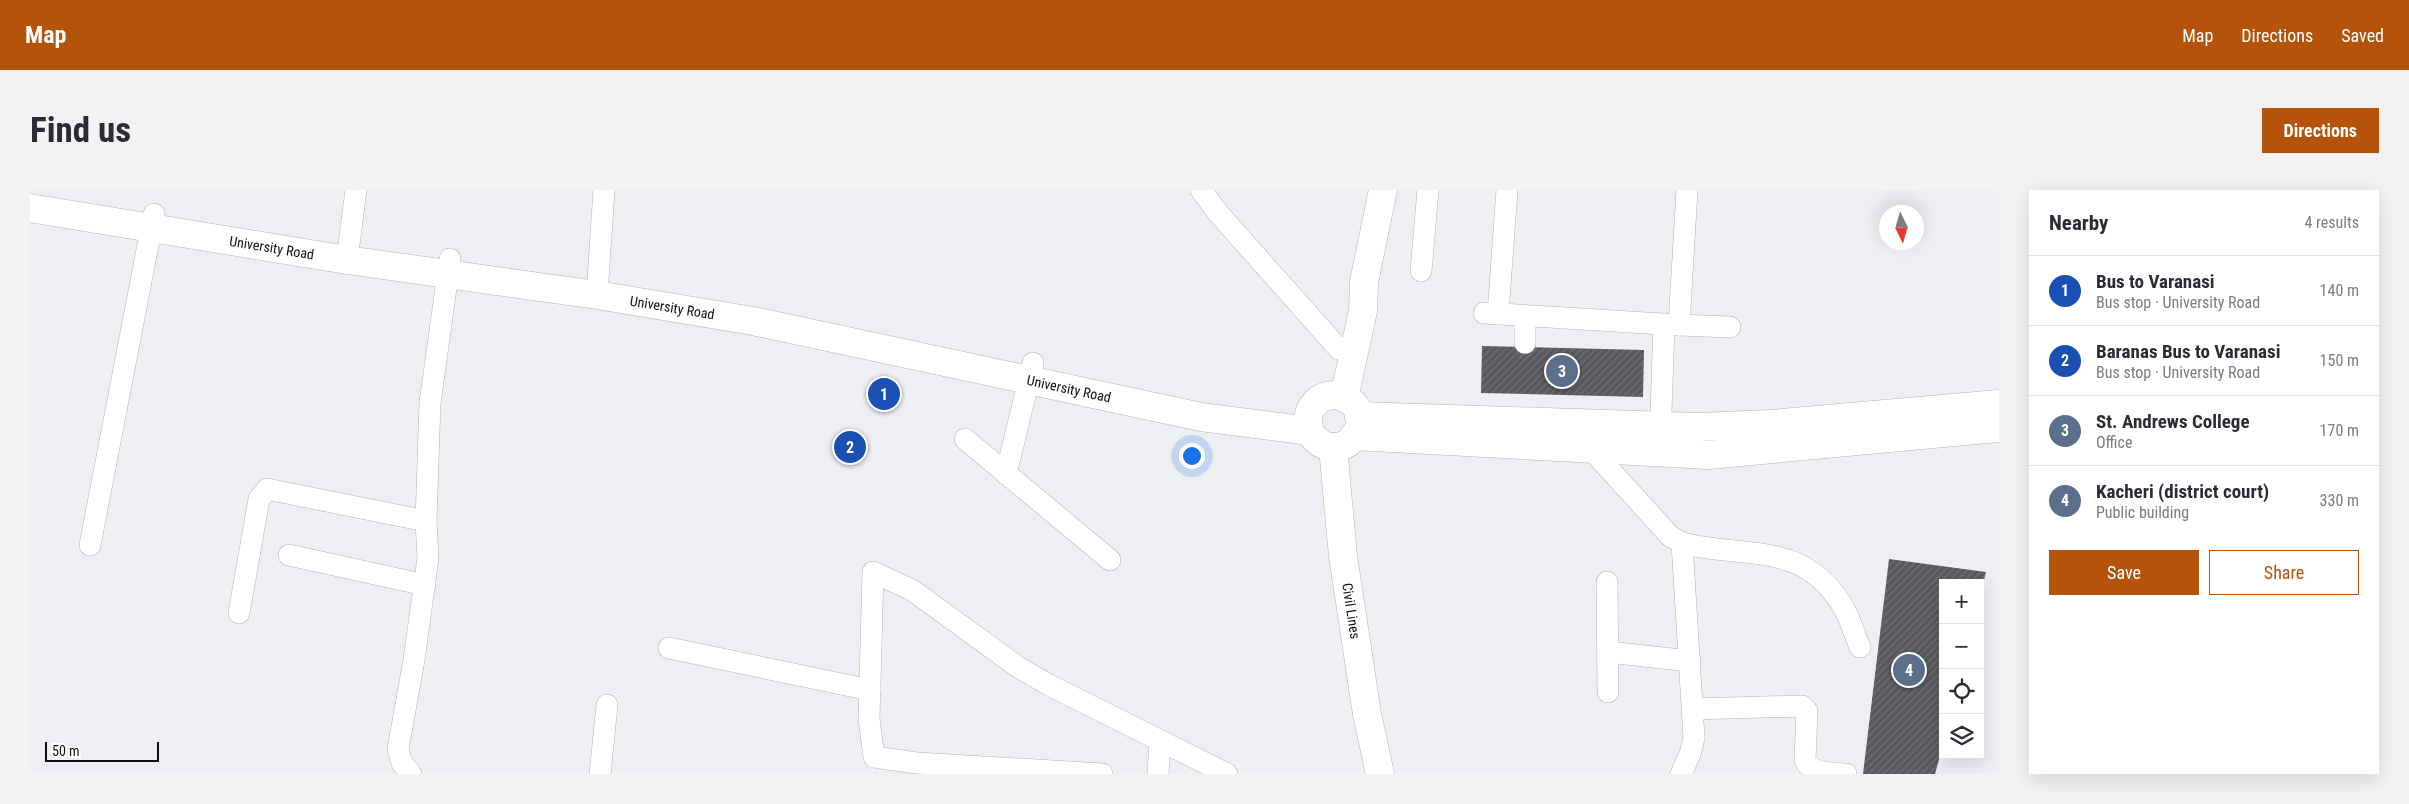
<!DOCTYPE html>
<html lang="en">
<head>
<meta charset="utf-8">
<style>
	:root { --surface:#fff; --page:#f2f2f3; --text:#2b2b33; --muted:#7c7c81; --line:#e1e1e2; --accent:#b45309 }
	body { margin:0; font-family:"Roboto Condensed",sans-serif; background:var(--page); color:var(--text) }
	.controls { position:absolute; right:15px; bottom:15px; display:grid; overflow:hidden; border-radius:0px; box-shadow:0 5px 20px #0002 }
	.controls button { width:45px; height:45px; display:grid; place-items:center; padding:0; border:0; border-bottom:1px solid var(--line); background:var(--surface); color:var(--text); font:25px sans-serif }
	.compass { position:absolute; left:1849px; top:15px; width:45px; height:45px; border-radius:50%; background:var(--surface); box-shadow:0 5px 20px #0002; rotate:175deg }
	.scale { position:absolute; left:15px; bottom:12px; width:114px; box-sizing:border-box; padding-left:5px; border:2px solid #101011; border-top:0; font-size:14px; line-height:18px; white-space:nowrap; color:#101011; -webkit-text-stroke:4px #fff; paint-order:stroke }
	.you { position:absolute; left:1161px; top:265px; width:18px; height:18px; margin:-12px; border:4px solid #fff; border-radius:50%; background:#1a73e8; box-shadow:0 0 0 8px #1a73e833 }
	.badge { display:grid; place-items:center; width:32px; height:32px; border-radius:50%; background:var(--accent); color:#fff; font-size:16px; font-weight:700 }
	.pin { position:absolute; translate:-50% -50%; border:2px solid #fff; box-shadow:0 1px 5px #0006 }
	.list { margin:0; padding:0; list-style:none }
	h2 { display:flex; justify-content:space-between; align-items:center; height:65px; margin:0; padding:0 20px; font-size:21px }
	h2 small { font-size:16px; font-weight:400; color:var(--muted) }
	.list li { display:grid; grid-template-columns:32px 1fr auto; gap:15px; align-items:center; box-sizing:border-box; height:70px; padding:0 20px; border-top:1px solid var(--line) }
	.list b { display:block; font-size:19px; white-space:nowrap }
	.list p { margin:0; font-size:16px; white-space:nowrap; color:var(--muted) }
	.list em { font-size:16px; font-style:normal; color:var(--muted) }
	.actions { display:flex; gap:10px; padding:15px 20px }
	.actions a { flex:1; padding:11px 0; border:1px solid var(--accent); border-radius:0px; text-align:center; font-size:18px; color:var(--accent) }
	.actions .main { background:var(--accent); color:#fff }
	.icon { flex:none; width:28px; height:28px; fill:none; stroke:currentColor; stroke-width:2; stroke-linecap:round; stroke-linejoin:round }
	.map { position:relative; flex:none; width:1969px; height:584px; overflow:hidden; border-radius:0px }
	header { display:flex; align-items:center; gap:30px; box-sizing:border-box; height:70px; padding:0 25px; background:var(--accent); color:#fff }
	header strong { font-size:24px }
	nav { display:flex; gap:28px; margin-inline-start:auto; font-size:18px }
	.intro { display:flex; align-items:center; justify-content:space-between; box-sizing:border-box; height:120px; padding:0 30px }
	h1 { margin:0; font-size:35px }
	.button { padding:12px 22px; border-radius:0px; background:var(--accent); color:#fff; font-size:18px; font-weight:700 }
	main { display:flex; gap:30px; padding:0 30px }
	aside { flex:1; background:var(--surface); border-radius:0px; box-shadow:0 5px 20px #0002 }
	.map>svg:first-child { display:block }
	.building { fill:url(#building-hatch) }
	.lines { fill:none; stroke-linecap:round; stroke-linejoin:round }
	.minor-casing { stroke:#b3b4b7; stroke-width:22 }
	.major-casing { stroke:#b3b4b7; stroke-width:29 }
	.minor { stroke:#fff; stroke-width:21 }
	.major { stroke:#fff; stroke-width:28 }
	.labels { text-anchor:middle; dominant-baseline:central; stroke-width:5; stroke-linejoin:round; paint-order:stroke }
	.street-label { font-size:14px; fill:#101011; stroke:#fff }
</style>
</head>
<body>
<header>
<strong>Map</strong>
<nav><a>Map</a><a>Directions</a><a>Saved</a></nav>
</header>
<div class="intro"><h1>Find us</h1><a class="button">Directions</a></div>
<main>
<div class="map">
<svg width="1969" height="584" viewBox="0 0 1969 584">
	<defs>
		<pattern id="building-hatch" width="6" height="6" patternUnits="userSpaceOnUse" patternTransform="scale(1.25)"><rect width="6" height="6" fill="#595a5d"/><path d="M-1 1l2-2M0 6l6-6M5 7l2-2" fill="none" stroke="#707174"/></pattern>
	</defs>
	<rect width="100%" height="100%" fill="#eeeff2"/>
	<g class="building">
		<polygon points="1452,156 1614,160 1613,207 1451,203"/>
		<polygon points="1859,369 1956,382 1951,402 1950,393 1913,393 1913,555 1905,584 1833,584"/>
	</g>
	<g class="lines">
		<defs>
			<g id="minor">
				<polyline points="1171,0 1188,23 1309,159"/>
				<polyline points="317,70 326,0"/>
				<polyline points="1391,81 1398,0"/>
				<polyline points="567,105 574,0"/>
				<polyline points="1454,123 1649,135 1657,0"/>
				<polyline points="1468,124 1477,0"/>
				<polyline points="1649,135 1700,137"/>
				<polyline points="1495,153 1495,126"/>
				<polyline points="935,249 1080,370"/>
				<polyline points="1630,251 1634,134"/>
				<path d="M1560,258l80,88 12,7c63,16 120,-3 160,62 8,12 12,29 18,42"/>
				<polyline points="976,284 1003,173"/>
				<polyline points="60,355 124,24"/>
				<polyline points="259,365 395,395"/>
				<polyline points="1577,392 1578,502"/>
				<polyline points="209,423 229,309 237,299 396,331"/>
				<polyline points="639,458 840,500"/>
				<polyline points="1578,462 1660,471"/>
				<path d="M1663,519l109,-3 5,5 -2,49c6,14 25,13 41,14"/>
				<polyline points="381,584 372,573 368,559 384,470 398,368 396,331 400,213 420,69"/>
				<polyline points="570,584 577,515"/>
				<polyline points="1072,584 887,573 844,567 839,529 843,382 882,400 988,477 1019,495 1197,584"/>
				<polyline points="1128,584 1130,551"/>
				<polyline points="1651,584 1660,564 1664,548 1652,353"/>
			</g>
			<g id="major">
				<path id="s1" d="M0,18l317,52 250,35 156,26 448,96 109,14"/>
				<circle cx="1304" cy="231" r="26"/>
				<polyline points="1314,208 1333,121 1334,92 1353,0"/>
				<polyline points="1329,226 1668,237 1741,234 1969,214"/>
				<polyline points="1324,246 1678,265 1969,238"/>
				<path id="s2" d="M1303,257l10,109 24,158 13,60"/>
			</g>
		</defs>
		<use href="#minor" class="minor-casing"/>
		<use href="#major" class="major-casing"/>
		<use href="#minor" class="minor"/>
		<use href="#major" class="major"/>
	</g>
	<g class="labels">
		<g class="street-label">
			<text stroke="none"><textPath href="#s1" startOffset="245">University Road</textPath></text>
			<text stroke="none"><textPath href="#s1" startOffset="650">University Road</textPath></text>
			<text stroke="none"><textPath href="#s1" startOffset="1055">University Road</textPath></text>
			<text stroke="none"><textPath href="#s2" startOffset="165">Civil Lines</textPath></text>
		</g>
	</g>
</svg>
<div class="controls">
<button>+</button>
<button>−</button>
<button><svg class="icon" aria-label="locate" viewBox="0 0 24 24"><circle cx="12" cy="12" r="6"/><path d="M12 2v4M12 18v4M2 12h4M18 12h4"/></svg></button>
<button><svg class="icon" aria-label="layers" viewBox="0 0 24 24"><path d="M12 4l9 5-9 5-9-5zM3 14l9 5 9-5"/></svg></button>
</div>
<svg class="compass" viewBox="-18 -18 36 36"><path d="M0-13l5 13h-10z" fill="#e53935"/><path d="M0 13l5-13h-10z" fill="#7c7c81"/></svg>
<div class="scale">50 m</div>
<div class="you"></div>
<div class="pin badge" style="left:854px;top:204px;background:#1a4fb4">1</div>
<div class="pin badge" style="left:820px;top:257px;background:#1a4fb4">2</div>
<div class="pin badge" style="left:1532px;top:181px;background:#5c6f8a">3</div>
<div class="pin badge" style="left:1879px;top:480px;background:#5c6f8a">4</div>
</div>
<aside>
<h2>Nearby<small>4 results</small></h2>
<ul class="list">
<li><span class="badge" style="background:#1a4fb4">1</span><div><b>Bus to Varanasi</b><p>Bus stop · University Road</p></div><em>140 m</em></li>
<li><span class="badge" style="background:#1a4fb4">2</span><div><b>Baranas Bus to Varanasi</b><p>Bus stop · University Road</p></div><em>150 m</em></li>
<li><span class="badge" style="background:#5c6f8a">3</span><div><b>St. Andrews College</b><p>Office</p></div><em>170 m</em></li>
<li><span class="badge" style="background:#5c6f8a">4</span><div><b>Kacheri (district court)</b><p>Public building</p></div><em>330 m</em></li>
</ul>
<div class="actions"><a class="main">Save</a><a>Share</a></div>
</aside>
</main>
</body>
</html>
